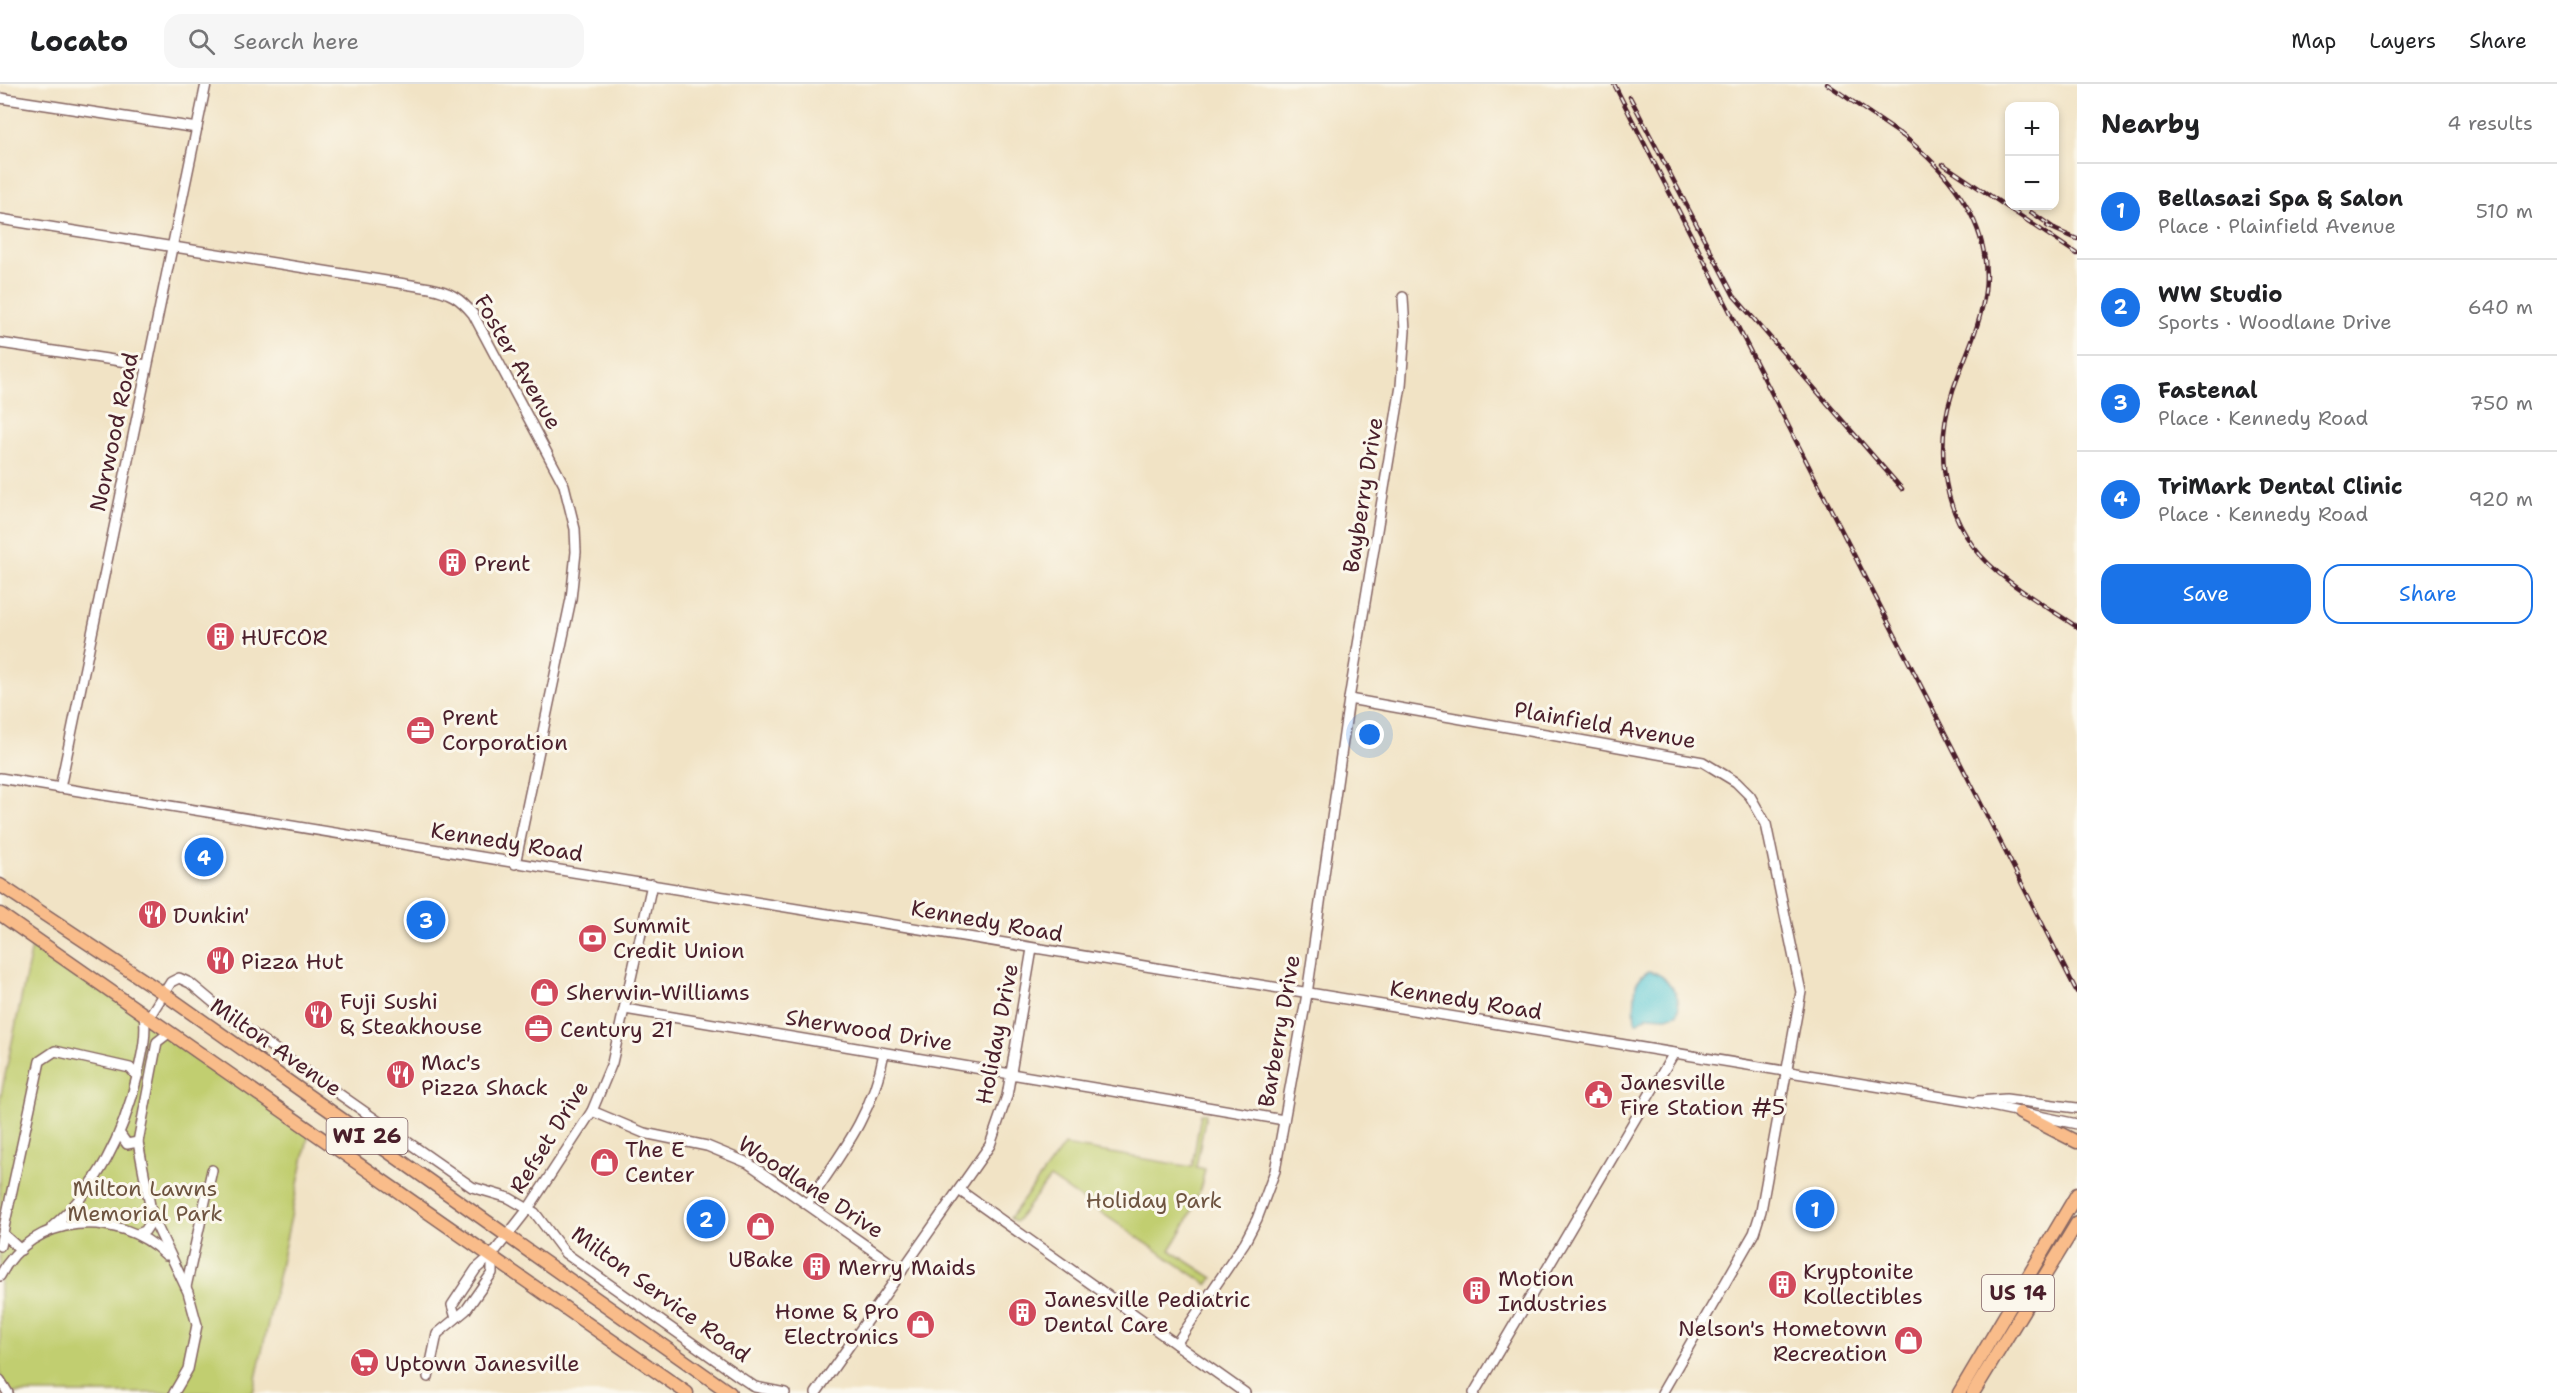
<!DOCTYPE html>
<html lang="en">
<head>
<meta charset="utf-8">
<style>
	:root { --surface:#fff; --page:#f6f6f6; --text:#202124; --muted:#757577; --line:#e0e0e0; --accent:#1a73e8 }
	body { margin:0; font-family:"Shantell Sans",sans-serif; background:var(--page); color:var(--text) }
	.controls { position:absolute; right:18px; top:18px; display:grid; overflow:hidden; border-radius:12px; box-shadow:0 3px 9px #0003 }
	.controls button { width:54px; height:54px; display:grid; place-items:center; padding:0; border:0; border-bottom:2px solid var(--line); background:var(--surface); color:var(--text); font:30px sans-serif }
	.you { position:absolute; left:1370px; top:651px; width:21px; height:21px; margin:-15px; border:4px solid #fff; border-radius:50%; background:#1a73e8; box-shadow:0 0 0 9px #1a73e833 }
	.badge { display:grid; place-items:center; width:39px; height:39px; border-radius:50%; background:var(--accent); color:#fff; font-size:20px; font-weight:700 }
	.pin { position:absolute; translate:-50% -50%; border:3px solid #fff; box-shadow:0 2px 6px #0006 }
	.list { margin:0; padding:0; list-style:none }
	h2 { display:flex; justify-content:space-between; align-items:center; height:78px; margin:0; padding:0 24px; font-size:26px }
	h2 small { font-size:20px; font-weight:400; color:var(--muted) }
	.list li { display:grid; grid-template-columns:39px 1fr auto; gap:18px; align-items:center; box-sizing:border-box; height:96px; padding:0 24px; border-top:2px solid var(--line) }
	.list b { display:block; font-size:22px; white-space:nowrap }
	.list p { margin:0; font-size:20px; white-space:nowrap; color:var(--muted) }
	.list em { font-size:20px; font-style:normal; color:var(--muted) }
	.actions { display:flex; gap:12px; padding:18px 24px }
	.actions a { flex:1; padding:14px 0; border:2px solid var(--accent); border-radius:18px; text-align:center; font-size:21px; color:var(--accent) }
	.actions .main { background:var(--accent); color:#fff }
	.icon { flex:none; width:33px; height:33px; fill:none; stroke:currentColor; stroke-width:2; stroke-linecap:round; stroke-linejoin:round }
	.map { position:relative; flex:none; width:2077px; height:1309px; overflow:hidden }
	header { display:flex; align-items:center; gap:36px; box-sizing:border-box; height:84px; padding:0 30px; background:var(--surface); border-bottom:2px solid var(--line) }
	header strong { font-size:28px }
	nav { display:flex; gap:33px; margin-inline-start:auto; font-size:21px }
	.search { width:420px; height:54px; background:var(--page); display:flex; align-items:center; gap:15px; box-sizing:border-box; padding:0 21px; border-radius:18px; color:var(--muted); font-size:22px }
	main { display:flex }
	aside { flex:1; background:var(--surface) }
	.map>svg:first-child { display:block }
	.green { fill:#c1ce70; stroke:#86764e; stroke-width:1.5 }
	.water { fill:#5dc9d5; stroke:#547480; stroke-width:1.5 }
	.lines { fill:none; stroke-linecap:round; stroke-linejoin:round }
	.minor-casing { stroke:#846461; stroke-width:12 }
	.major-casing { stroke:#846461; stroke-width:15 }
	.minor { stroke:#fff; stroke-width:9 }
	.major { stroke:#f9bc8a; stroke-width:12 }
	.rail-casing { stroke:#4a1f2b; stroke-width:4.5 }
	.rail { stroke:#fbf7ec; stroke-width:2; stroke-dasharray:7; stroke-linecap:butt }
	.labels { text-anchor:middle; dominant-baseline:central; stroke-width:6; stroke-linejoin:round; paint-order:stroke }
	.shield { fill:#fbf7ec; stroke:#7f6065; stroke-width:1.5 }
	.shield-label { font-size:21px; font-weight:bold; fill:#4a1f2b }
	.street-label { font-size:22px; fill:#4a1f2b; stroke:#fbf7ec }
	.poi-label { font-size:22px; fill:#4a1f2b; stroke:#fbf7ec; text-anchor:start }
	.park-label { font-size:22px; fill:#6e5440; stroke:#fbf7ec }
</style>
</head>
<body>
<header>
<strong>Locato</strong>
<div class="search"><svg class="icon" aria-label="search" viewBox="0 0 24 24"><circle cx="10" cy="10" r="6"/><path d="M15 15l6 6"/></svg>Search here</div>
<nav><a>Map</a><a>Layers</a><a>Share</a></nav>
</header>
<main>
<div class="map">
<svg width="2077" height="1309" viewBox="0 0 2077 1309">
	<rect width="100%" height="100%" fill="#fbf7ec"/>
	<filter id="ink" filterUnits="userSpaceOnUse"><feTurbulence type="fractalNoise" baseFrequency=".0167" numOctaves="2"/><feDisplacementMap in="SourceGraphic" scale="12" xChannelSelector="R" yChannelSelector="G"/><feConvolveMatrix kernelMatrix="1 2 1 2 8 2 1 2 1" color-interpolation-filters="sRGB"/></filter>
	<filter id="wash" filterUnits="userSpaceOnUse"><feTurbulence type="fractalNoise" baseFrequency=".008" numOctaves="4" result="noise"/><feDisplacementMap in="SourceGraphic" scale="24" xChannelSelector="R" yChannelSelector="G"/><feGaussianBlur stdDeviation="1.35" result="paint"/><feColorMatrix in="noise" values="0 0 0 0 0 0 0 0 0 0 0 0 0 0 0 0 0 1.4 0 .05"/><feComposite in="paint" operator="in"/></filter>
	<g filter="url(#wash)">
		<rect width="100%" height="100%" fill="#f1e3c5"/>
		<g class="green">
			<polygon points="33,858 309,1049 253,1309 0,1309 0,1015"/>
			<path d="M1201,1029l5,1 -10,53 9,2c-6,31 -18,55 -35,81l43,28 -5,7 -158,-107 -34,44 -6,-4 54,-73 128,22z"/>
		</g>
		<path class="water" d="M1649,887c17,3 35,26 28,43l-10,3 -19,-1 -12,7c-3,-6 -1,-30 0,-38 2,-7 8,-11 13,-14z"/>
	</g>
	<g filter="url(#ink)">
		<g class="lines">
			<defs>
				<g id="minor">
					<polyline points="0,14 197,44"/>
					<path d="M0,135l430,69c20,4 30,10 43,26l91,171 11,44 1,23 -5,47 -56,265"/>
					<polyline points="0,259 147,281"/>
					<polyline points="1349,615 1703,678 1736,698 1750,712 1766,740 1801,908 1761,1127 1754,1149 1662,1309"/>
					<polyline points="0,694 1967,1017 2077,1040"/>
					<polyline points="60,704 206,0"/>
					<polyline points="625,925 1284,1036"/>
					<polyline points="149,933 171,898 179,894 190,899 239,940 472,1103 509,1114 535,1129 565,1169 740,1293 755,1303 785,1309"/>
					<polyline points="170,948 157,958 138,1058 152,1132 188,1208 197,1241 188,1285 174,1309"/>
					<polyline points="1978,1017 2006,1015 2077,1024"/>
					<polyline points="592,1027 644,1049 707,1062 748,1079 902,1187"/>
					<polyline points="120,1050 127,1060 138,1058"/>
					<polyline points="959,1106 1245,1309"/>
					<path d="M807,1120c34,-50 66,-90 77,-151"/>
					<path d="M52,1143c46,-40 71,-91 85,-150 5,-22 10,-41 7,-63"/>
					<polyline points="3,1150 21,1166"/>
					<polyline points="137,1150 145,1147 153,1135"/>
					<polyline points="0,1162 40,977 55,967 130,984 137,992"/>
					<path d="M0,1192c32,-63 118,-68 166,-21"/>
					<polyline points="186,1203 212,1086"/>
					<polyline points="456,1234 452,1221 476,1185 492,1171 528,1125 592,1027 612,979 652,800"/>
					<polyline points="1176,1260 1245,1158 1257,1135 1275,1087 1307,910 1349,615 1401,302 1405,247 1403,213"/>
					<polyline points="428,1293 437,1250 466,1226 492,1189 492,1171"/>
					<polyline points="0,1296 8,1309"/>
					<polyline points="816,1309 990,1061 1007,1012 1032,865"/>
					<polyline points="1474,1309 1674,969"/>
				</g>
				<g id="major">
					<polyline points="0,801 163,909 730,1309"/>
					<polyline points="0,830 687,1309"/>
					<polyline points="2020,1029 2077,1058"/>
					<polyline points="1959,1309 2077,1110"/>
					<polyline points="1973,1309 2077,1139"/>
				</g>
			</defs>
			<use href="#minor" class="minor-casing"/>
			<use href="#major" class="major-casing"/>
			<use href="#minor" class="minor"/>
			<use href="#major" class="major"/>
			<defs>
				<g id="rail">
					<polyline points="1614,0 2077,908"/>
					<polyline points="1827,0 1906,54"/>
					<polyline points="1630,13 1734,212 1902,405"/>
					<path d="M1901,50c48,38 92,90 84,157 -4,34 -21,67 -32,99 -17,52 -13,111 20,156 26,35 69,57 104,81"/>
					<polyline points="1943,80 2077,170"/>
					<polyline points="2031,128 2054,144"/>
					<polyline points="2047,142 2077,155"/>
				</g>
			</defs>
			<use href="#rail" class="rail-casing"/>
			<use href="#rail" class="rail"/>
		</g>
	</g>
	<defs>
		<symbol id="building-disc" viewBox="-11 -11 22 22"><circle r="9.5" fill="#d1495b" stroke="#fbf7ec"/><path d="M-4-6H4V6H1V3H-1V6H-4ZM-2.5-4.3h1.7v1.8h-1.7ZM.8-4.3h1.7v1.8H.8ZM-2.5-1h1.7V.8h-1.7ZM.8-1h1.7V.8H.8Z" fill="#fff"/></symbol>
		<symbol id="office-disc" viewBox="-11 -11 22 22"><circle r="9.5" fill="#d1495b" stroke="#fbf7ec"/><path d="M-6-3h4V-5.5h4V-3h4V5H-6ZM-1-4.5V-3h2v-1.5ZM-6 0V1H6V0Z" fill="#fff"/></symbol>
		<symbol id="restaurant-disc" viewBox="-11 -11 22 22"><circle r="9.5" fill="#d1495b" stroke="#fbf7ec"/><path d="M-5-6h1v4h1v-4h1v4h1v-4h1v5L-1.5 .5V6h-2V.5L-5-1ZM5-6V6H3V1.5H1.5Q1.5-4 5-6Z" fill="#fff"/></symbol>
		<symbol id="bank-disc" viewBox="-11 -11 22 22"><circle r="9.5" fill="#d1495b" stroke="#fbf7ec"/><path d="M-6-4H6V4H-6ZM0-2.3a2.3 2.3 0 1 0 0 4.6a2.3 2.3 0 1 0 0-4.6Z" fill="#fff"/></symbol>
		<symbol id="shop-disc" viewBox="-11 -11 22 22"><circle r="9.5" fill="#d1495b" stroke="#fbf7ec"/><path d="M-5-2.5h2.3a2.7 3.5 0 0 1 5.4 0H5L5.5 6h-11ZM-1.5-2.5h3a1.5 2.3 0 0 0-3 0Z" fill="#fff"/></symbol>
		<symbol id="civic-disc" viewBox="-11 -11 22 22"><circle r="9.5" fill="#d1495b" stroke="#fbf7ec"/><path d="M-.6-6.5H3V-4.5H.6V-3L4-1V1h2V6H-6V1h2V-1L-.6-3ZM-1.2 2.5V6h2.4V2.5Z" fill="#fff"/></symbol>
		<symbol id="supermarket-disc" viewBox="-11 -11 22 22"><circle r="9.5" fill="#d1495b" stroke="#fbf7ec"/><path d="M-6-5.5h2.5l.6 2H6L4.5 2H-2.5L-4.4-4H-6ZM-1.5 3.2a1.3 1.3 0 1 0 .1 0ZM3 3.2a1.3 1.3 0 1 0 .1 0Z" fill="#fff"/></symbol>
	</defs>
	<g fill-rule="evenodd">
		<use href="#building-disc" x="436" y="462" width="33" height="33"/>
		<use href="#building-disc" x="204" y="536" width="33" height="33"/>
		<use href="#office-disc" x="404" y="630" width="33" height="33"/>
		<use href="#restaurant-disc" x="136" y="814" width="33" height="33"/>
		<use href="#bank-disc" x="576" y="838" width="33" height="33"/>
		<use href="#restaurant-disc" x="204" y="860" width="33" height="33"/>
		<use href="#shop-disc" x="528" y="892" width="33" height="33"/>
		<use href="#restaurant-disc" x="302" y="914" width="33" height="33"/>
		<use href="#office-disc" x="522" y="928" width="33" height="33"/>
		<use href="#restaurant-disc" x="384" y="974" width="33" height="33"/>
		<use href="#civic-disc" x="1582" y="994" width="33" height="33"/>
		<use href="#shop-disc" x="588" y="1062" width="33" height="33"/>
		<use href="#shop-disc" x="744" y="1126" width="33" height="33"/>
		<use href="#building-disc" x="800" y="1166" width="33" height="33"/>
		<use href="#building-disc" x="1766" y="1184" width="33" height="33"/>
		<use href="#building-disc" x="1460" y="1190" width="33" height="33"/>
		<use href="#building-disc" x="1006" y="1212" width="33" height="33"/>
		<use href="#shop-disc" x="904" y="1224" width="33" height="33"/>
		<use href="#shop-disc" x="1892" y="1240" width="33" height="33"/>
		<use href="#supermarket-disc" x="348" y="1262" width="33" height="33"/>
	</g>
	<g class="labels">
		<g class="shield">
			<rect x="326.5" y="1034" width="81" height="36" rx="4.5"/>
			<rect x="1982" y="1191" width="72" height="36" rx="4.5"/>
		</g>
		<g class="shield-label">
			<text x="367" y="1052">WI 26</text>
			<text x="2018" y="1209">US 14</text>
		</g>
		<g class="street-label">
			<text transform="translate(518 278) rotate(60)">Foster Avenue</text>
			<text transform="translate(114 348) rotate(-78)">Norwood Road</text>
			<text transform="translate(1363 411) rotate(-81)">Bayberry Drive</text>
			<text transform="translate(1605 641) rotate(10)">Plainfield Avenue</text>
			<text transform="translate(507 758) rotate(9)">Kennedy Road</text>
			<text transform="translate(987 837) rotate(10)">Kennedy Road</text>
			<text transform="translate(1466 916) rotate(9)">Kennedy Road</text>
			<text transform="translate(869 946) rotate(9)">Sherwood Drive</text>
			<text transform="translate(1279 947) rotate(-80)">Barberry Drive</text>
			<text transform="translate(997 950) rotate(-79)">Holiday Drive</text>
			<text transform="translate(276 963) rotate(35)">Milton Avenue</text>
			<text transform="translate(549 1053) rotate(-58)">Refset Drive</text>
			<text transform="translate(811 1103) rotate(33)">Woodlane Drive</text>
			<text transform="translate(661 1210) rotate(36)">Milton Service Road</text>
		</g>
		<g class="poi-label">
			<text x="474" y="479">Prent</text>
			<text x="241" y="553">HUFCOR</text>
			<text x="442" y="633">Prent<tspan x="442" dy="25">Corporation</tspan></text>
			<text x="173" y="831">Dunkin'</text>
			<text x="613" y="841">Summit<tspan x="613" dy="25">Credit Union</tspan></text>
			<text x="241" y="877">Pizza Hut</text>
			<text x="566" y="908">Sherwin-Williams</text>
			<text x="340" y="917">Fuji Sushi<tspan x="340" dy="25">&amp; Steakhouse</tspan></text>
			<text x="560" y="945">Century 21</text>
			<text x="421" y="978">Mac's<tspan x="421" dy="25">Pizza Shack</tspan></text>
			<text x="1620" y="998">Janesville<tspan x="1620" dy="25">Fire Station #5</tspan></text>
			<text x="625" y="1065">The E<tspan x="625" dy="25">Center</tspan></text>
			<text x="761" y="1175" text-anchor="middle">UBake</text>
			<text x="838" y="1183">Merry Maids</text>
			<text x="1803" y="1187">Kryptonite<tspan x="1803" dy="25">Kollectibles</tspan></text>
			<text x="1498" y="1194">Motion<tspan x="1498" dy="25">Industries</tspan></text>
			<text x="1044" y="1215">Janesville Pediatric<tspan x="1044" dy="25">Dental Care</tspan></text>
			<text x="899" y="1227" text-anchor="end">Home &amp; Pro<tspan x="899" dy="25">Electronics</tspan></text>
			<text x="1887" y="1244" text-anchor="end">Nelson's Hometown<tspan x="1887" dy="25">Recreation</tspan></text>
			<text x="385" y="1279">Uptown Janesville</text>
		</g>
		<g class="park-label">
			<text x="145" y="1104">Milton Lawns<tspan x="145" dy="25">Memorial Park</tspan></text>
			<text x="1154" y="1116">Holiday Park</text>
		</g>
	</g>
</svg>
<div class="controls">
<button>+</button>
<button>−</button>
</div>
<div class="you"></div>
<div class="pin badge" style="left:1815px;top:1125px">1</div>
<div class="pin badge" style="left:706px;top:1135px">2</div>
<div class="pin badge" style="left:426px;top:836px">3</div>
<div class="pin badge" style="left:204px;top:773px">4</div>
</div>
<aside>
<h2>Nearby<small>4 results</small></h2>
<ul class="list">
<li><span class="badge">1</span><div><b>Bellasazi Spa &amp; Salon</b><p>Place · Plainfield Avenue</p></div><em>510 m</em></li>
<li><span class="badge">2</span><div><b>WW Studio</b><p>Sports · Woodlane Drive</p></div><em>640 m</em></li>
<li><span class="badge">3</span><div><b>Fastenal</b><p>Place · Kennedy Road</p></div><em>750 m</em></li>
<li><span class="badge">4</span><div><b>TriMark Dental Clinic</b><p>Place · Kennedy Road</p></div><em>920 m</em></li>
</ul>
<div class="actions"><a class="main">Save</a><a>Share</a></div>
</aside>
</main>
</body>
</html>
